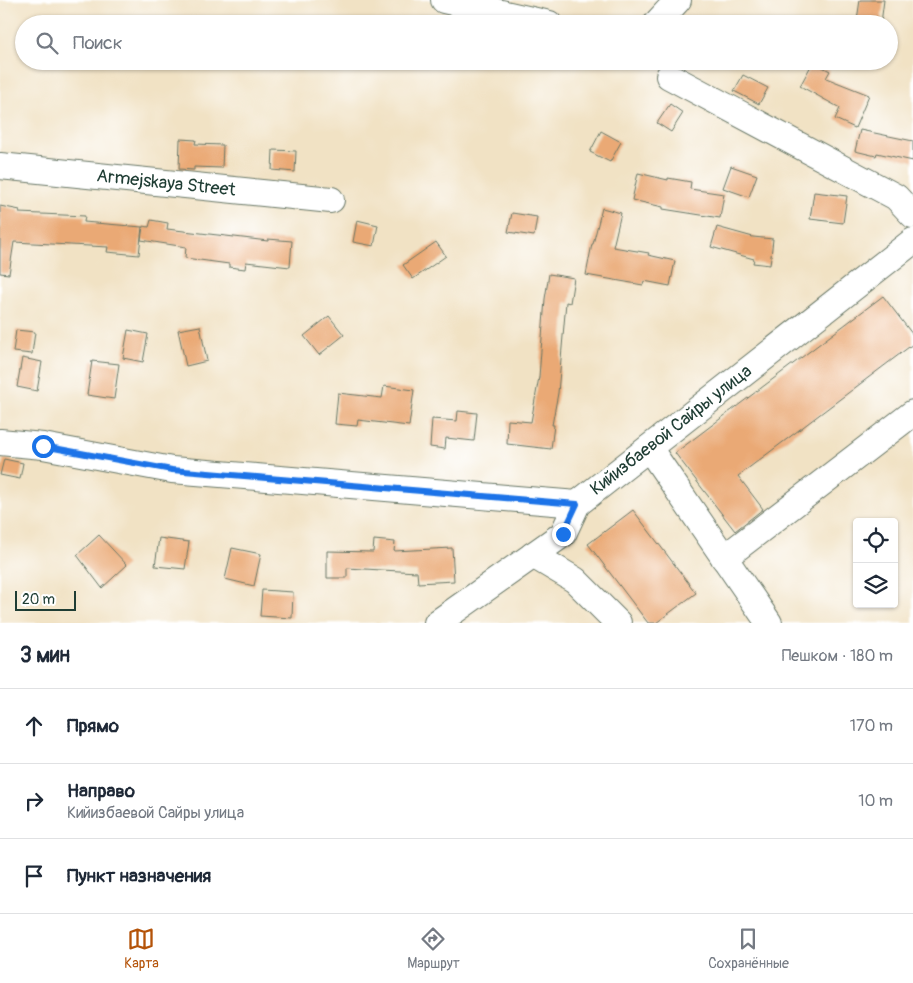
<!DOCTYPE html>
<html lang="ru">
<head>
<meta charset="utf-8">
<style>
	:root { --surface:#fff; --page:#f6f6f7; --text:#1f2937; --muted:#747a83; --line:#e0e1e3; --accent:#b45309 }
	body { margin:0; font-family:Pangolin,sans-serif; background:var(--page); color:var(--text) }
	.controls { position:absolute; right:15px; bottom:15px; display:grid; overflow:hidden; border-radius:5px; box-shadow:0 1px 4px #0004 }
	.controls button { width:45px; height:45px; display:grid; place-items:center; padding:0; border:0; border-bottom:1px solid var(--line); background:var(--surface); color:var(--text); font:25px sans-serif }
	.scale { position:absolute; left:15px; bottom:12px; width:61px; box-sizing:border-box; padding-left:5px; border:2px solid #1f3d34; border-top:0; font-size:14px; line-height:18px; white-space:nowrap; color:#1f3d34; -webkit-text-stroke:4px #fff; paint-order:stroke }
	.stop { position:absolute; width:15px; height:15px; margin:-11px; border:4px solid #1a73e8; border-radius:50%; background:#fff }
	.stop.end { background:#1a73e8; border-color:#fff; box-shadow:0 1px 5px #0008 }
	.list { margin:0; padding:0; list-style:none }
	h2 { display:flex; justify-content:space-between; align-items:center; height:65px; margin:0; padding:0 20px; font-size:21px }
	h2 small { font-size:16px; font-weight:400; color:var(--muted) }
	.list li { display:grid; grid-template-columns:32px 1fr auto; gap:15px; align-items:center; box-sizing:border-box; height:75px; padding:0 20px; border-top:1px solid var(--line) }
	.list b { display:block; font-size:19px; white-space:nowrap }
	.list p { margin:0; font-size:16px; white-space:nowrap; color:var(--muted) }
	.list em { font-size:16px; font-style:normal; color:var(--muted) }
	.icon { flex:none; width:28px; height:28px; fill:none; stroke:currentColor; stroke-width:2; stroke-linecap:round; stroke-linejoin:round }
	.map { position:relative; flex:none; width:913px; height:623px; overflow:hidden }
	.search { position:absolute; background:var(--surface); box-shadow:0 1px 4px #0004; left:15px; right:15px; top:15px; height:55px; display:flex; align-items:center; gap:12px; box-sizing:border-box; padding:0 18px; border-radius:28px; color:var(--muted); font-size:19px }
	.sheet { height:290px; background:var(--surface) }
	nav { display:flex; justify-content:space-around; align-items:center; box-sizing:border-box; height:70px; border-top:1px solid var(--line); background:var(--surface); font-size:14px; color:var(--muted) }
	nav a { display:grid; justify-items:center; gap:2px }
	nav .on { color:var(--accent) }
	.map>svg:first-child { display:block }
	.building { fill:#eaa975 }
	.lines { fill:none; stroke-linecap:round; stroke-linejoin:round }
	.minor-casing { stroke:#687766; stroke-width:28 }
	.minor { stroke:#fff; stroke-width:26 }
	.route { stroke:#1a73e8; stroke-width:6 }
	.labels { text-anchor:middle; dominant-baseline:central; stroke-width:4.5; stroke-linejoin:round; paint-order:stroke }
	.street-label { font-size:18px; fill:#1f3d34; stroke:#fff }
</style>
</head>
<body>
<div class="map">
<svg width="913" height="623" viewBox="0 0 913 623">
	<rect width="100%" height="100%" fill="#fff"/>
	<filter id="ink" filterUnits="userSpaceOnUse"><feTurbulence type="fractalNoise" baseFrequency=".02" numOctaves="2"/><feDisplacementMap in="SourceGraphic" scale="10" xChannelSelector="R" yChannelSelector="G"/><feConvolveMatrix kernelMatrix="1 2 1 2 8 2 1 2 1" color-interpolation-filters="sRGB"/></filter>
	<filter id="wash" filterUnits="userSpaceOnUse"><feTurbulence type="fractalNoise" baseFrequency=".0096" numOctaves="4" result="noise"/><feDisplacementMap in="SourceGraphic" scale="20" xChannelSelector="R" yChannelSelector="G"/><feGaussianBlur stdDeviation="1.12" result="paint"/><feColorMatrix in="noise" values="0 0 0 0 0 0 0 0 0 0 0 0 0 0 0 0 0 1.4 0 .05"/><feComposite in="paint" operator="in"/></filter>
	<g filter="url(#wash)">
		<rect width="100%" height="100%" fill="#f1e2c4"/>
		<g id="blocks">
			<g class="building">
				<polygon points="860,0 884,0 881,23 857,20"/>
				<polygon points="813,62 830,71 826,78 869,95 855,128 835,119 840,108 800,86"/>
				<polygon points="743,75 768,88 759,104 734,91"/>
				<polygon points="670,104 683,113 671,132 657,123"/>
				<polygon points="860,130 913,141 913,161 877,153 876,156 855,151"/>
				<polygon points="601,131 621,142 610,162 590,152"/>
				<polygon points="180,139 196,140 195,144 223,145 222,168 194,167 194,170 179,169"/>
				<polygon points="273,150 296,151 295,172 272,170"/>
				<polygon points="731,166 757,175 749,197 723,188"/>
				<polygon points="638,173 668,180 668,178 691,182 690,189 724,194 720,218 663,209 663,207 632,200"/>
				<polygon points="814,192 847,196 843,223 810,219"/>
				<polygon points="0,206 20,210 19,213 85,216 84,222 142,227 139,255 107,252 108,247 14,242 9,274 0,273"/>
				<polygon points="602,208 621,213 613,247 649,253 648,255 675,261 670,286 644,281 643,285 586,275 592,244 593,244"/>
				<polygon points="512,213 537,217 534,236 508,232"/>
				<polygon points="151,220 168,223 167,229 268,241 268,239 292,241 290,267 246,262 245,269 229,267 229,264 185,258 186,247 141,240 143,226 149,227"/>
				<polygon points="357,220 378,225 374,246 353,242"/>
				<polygon points="717,227 753,237 773,239 770,265 753,263 754,259 711,247"/>
				<polygon points="436,242 446,256 413,279 403,265"/>
				<polygon points="549,274 574,278 570,303 566,302 558,393 552,425 554,425 551,449 507,444 508,420 531,422 539,377 545,299"/>
				<polygon points="883,296 913,335 913,344 738,476 763,509 735,531 675,453"/>
				<polygon points="329,316 344,335 319,355 304,336"/>
				<polygon points="200,326 207,361 186,366 178,330"/>
				<polygon points="16,330 35,332 32,354 13,352"/>
				<polygon points="128,330 148,334 143,362 123,358"/>
				<polygon points="22,358 42,362 37,391 17,387"/>
				<polygon points="92,361 119,364 114,399 87,395"/>
				<polygon points="384,386 414,390 409,426 358,420 357,426 335,424 338,393 382,398"/>
				<polygon points="458,411 477,413 474,441 446,438 445,449 430,447 432,419 457,421"/>
				<polygon points="4,459 23,463 20,479 0,475"/>
				<polygon points="633,510 696,593 656,623 648,623 588,544"/>
				<polygon points="99,535 127,565 102,588 77,555"/>
				<polygon points="159,538 189,542 185,569 155,566"/>
				<polygon points="374,540 395,542 394,551 452,548 454,581 418,583 417,572 347,568 347,578 327,578 327,551 373,552"/>
				<polygon points="232,548 261,554 254,586 225,579"/>
				<polygon points="262,590 293,592 292,618 260,616"/>
			</g>
		</g>
	</g>
	<g filter="url(#ink)">
		<use href="#blocks" fill-opacity="0" stroke="#687766" stroke-width="1"/>
		<g class="lines">
			<defs>
				<g id="minor">
					<polyline points="444,0 549,24"/>
					<polyline points="656,24 678,0"/>
					<polyline points="669,76 896,197 913,215"/>
					<polyline points="0,166 331,200"/>
					<polyline points="0,442 43,446 172,470 577,504"/>
					<polyline points="649,448 769,623"/>
					<polyline points="533,555 575,580 618,623"/>
					<polyline points="724,558 913,413"/>
					<polyline points="437,623 563,534 577,504 913,241"/>
				</g>
			</defs>
			<use href="#minor" class="minor-casing"/>
			<use href="#minor" class="minor"/>
		</g>
	</g>
	<g class="lines" filter="url(#ink)">
		<polyline class="route" points="43,446 172,470 577,504 563,534"/>
	</g>
	<g class="labels">
		<g class="street-label">
			<text transform="translate(166 183) rotate(6)">Armejskaya Street</text>
			<text transform="translate(671 430) rotate(-38)">Кийизбаевой Сайры улица</text>
		</g>
	</g>
</svg>
<div class="controls">
<button><svg class="icon" aria-label="locate" viewBox="0 0 24 24"><circle cx="12" cy="12" r="6"/><path d="M12 2v4M12 18v4M2 12h4M18 12h4"/></svg></button>
<button><svg class="icon" aria-label="layers" viewBox="0 0 24 24"><path d="M12 4l9 5-9 5-9-5zM3 14l9 5 9-5"/></svg></button>
</div>
<div class="scale">20 m</div>
<div class="stop" style="left:43px;top:446px"></div>
<div class="stop end" style="left:563px;top:534px"></div>
<div class="search"><svg class="icon" aria-label="search" viewBox="0 0 24 24"><circle cx="10" cy="10" r="6"/><path d="M15 15l6 6"/></svg>Поиск</div>
</div>
<section class="sheet">
<h2>3 мин<small>Пешком · 180 m</small></h2>
<ul class="list">
<li><svg class="icon" aria-label="ahead" viewBox="0 0 24 24"><path d="M12 20V5M6 11l6-6 6 6"/></svg><div><b>Прямо</b></div><em>170 m</em></li>
<li><svg class="icon" aria-label="right" viewBox="0 0 24 24"><path d="M7 20v-9h11M14 6l5 5-5 5"/></svg><div><b>Направо</b><p>Кийизбаевой Сайры улица</p></div><em>10 m</em></li>
<li><svg class="icon" aria-label="arrive" viewBox="0 0 24 24"><path d="M6 21V4h12l-3 4 3 4H6"/></svg><div><b>Пункт назначения</b></div></li>
</ul>
</section>
<nav>
<a class="on"><svg class="icon" aria-label="map" viewBox="0 0 24 24"><path d="M3 6l6-2 6 2 6-2v14l-6 2-6-2-6 2zM9 4v14M15 6v14"/></svg>Карта</a>
<a><svg class="icon" aria-label="directions" viewBox="0 0 24 24"><path d="M12 3l9 9-9 9-9-9zM9 14v-3h6M13 9l2 2-2 2"/></svg>Маршрут</a>
<a><svg class="icon" aria-label="saved" viewBox="0 0 24 24"><path d="M7 4h10v16l-5-4-5 4z"/></svg>Сохранённые</a>
</nav>
</body>
</html>
